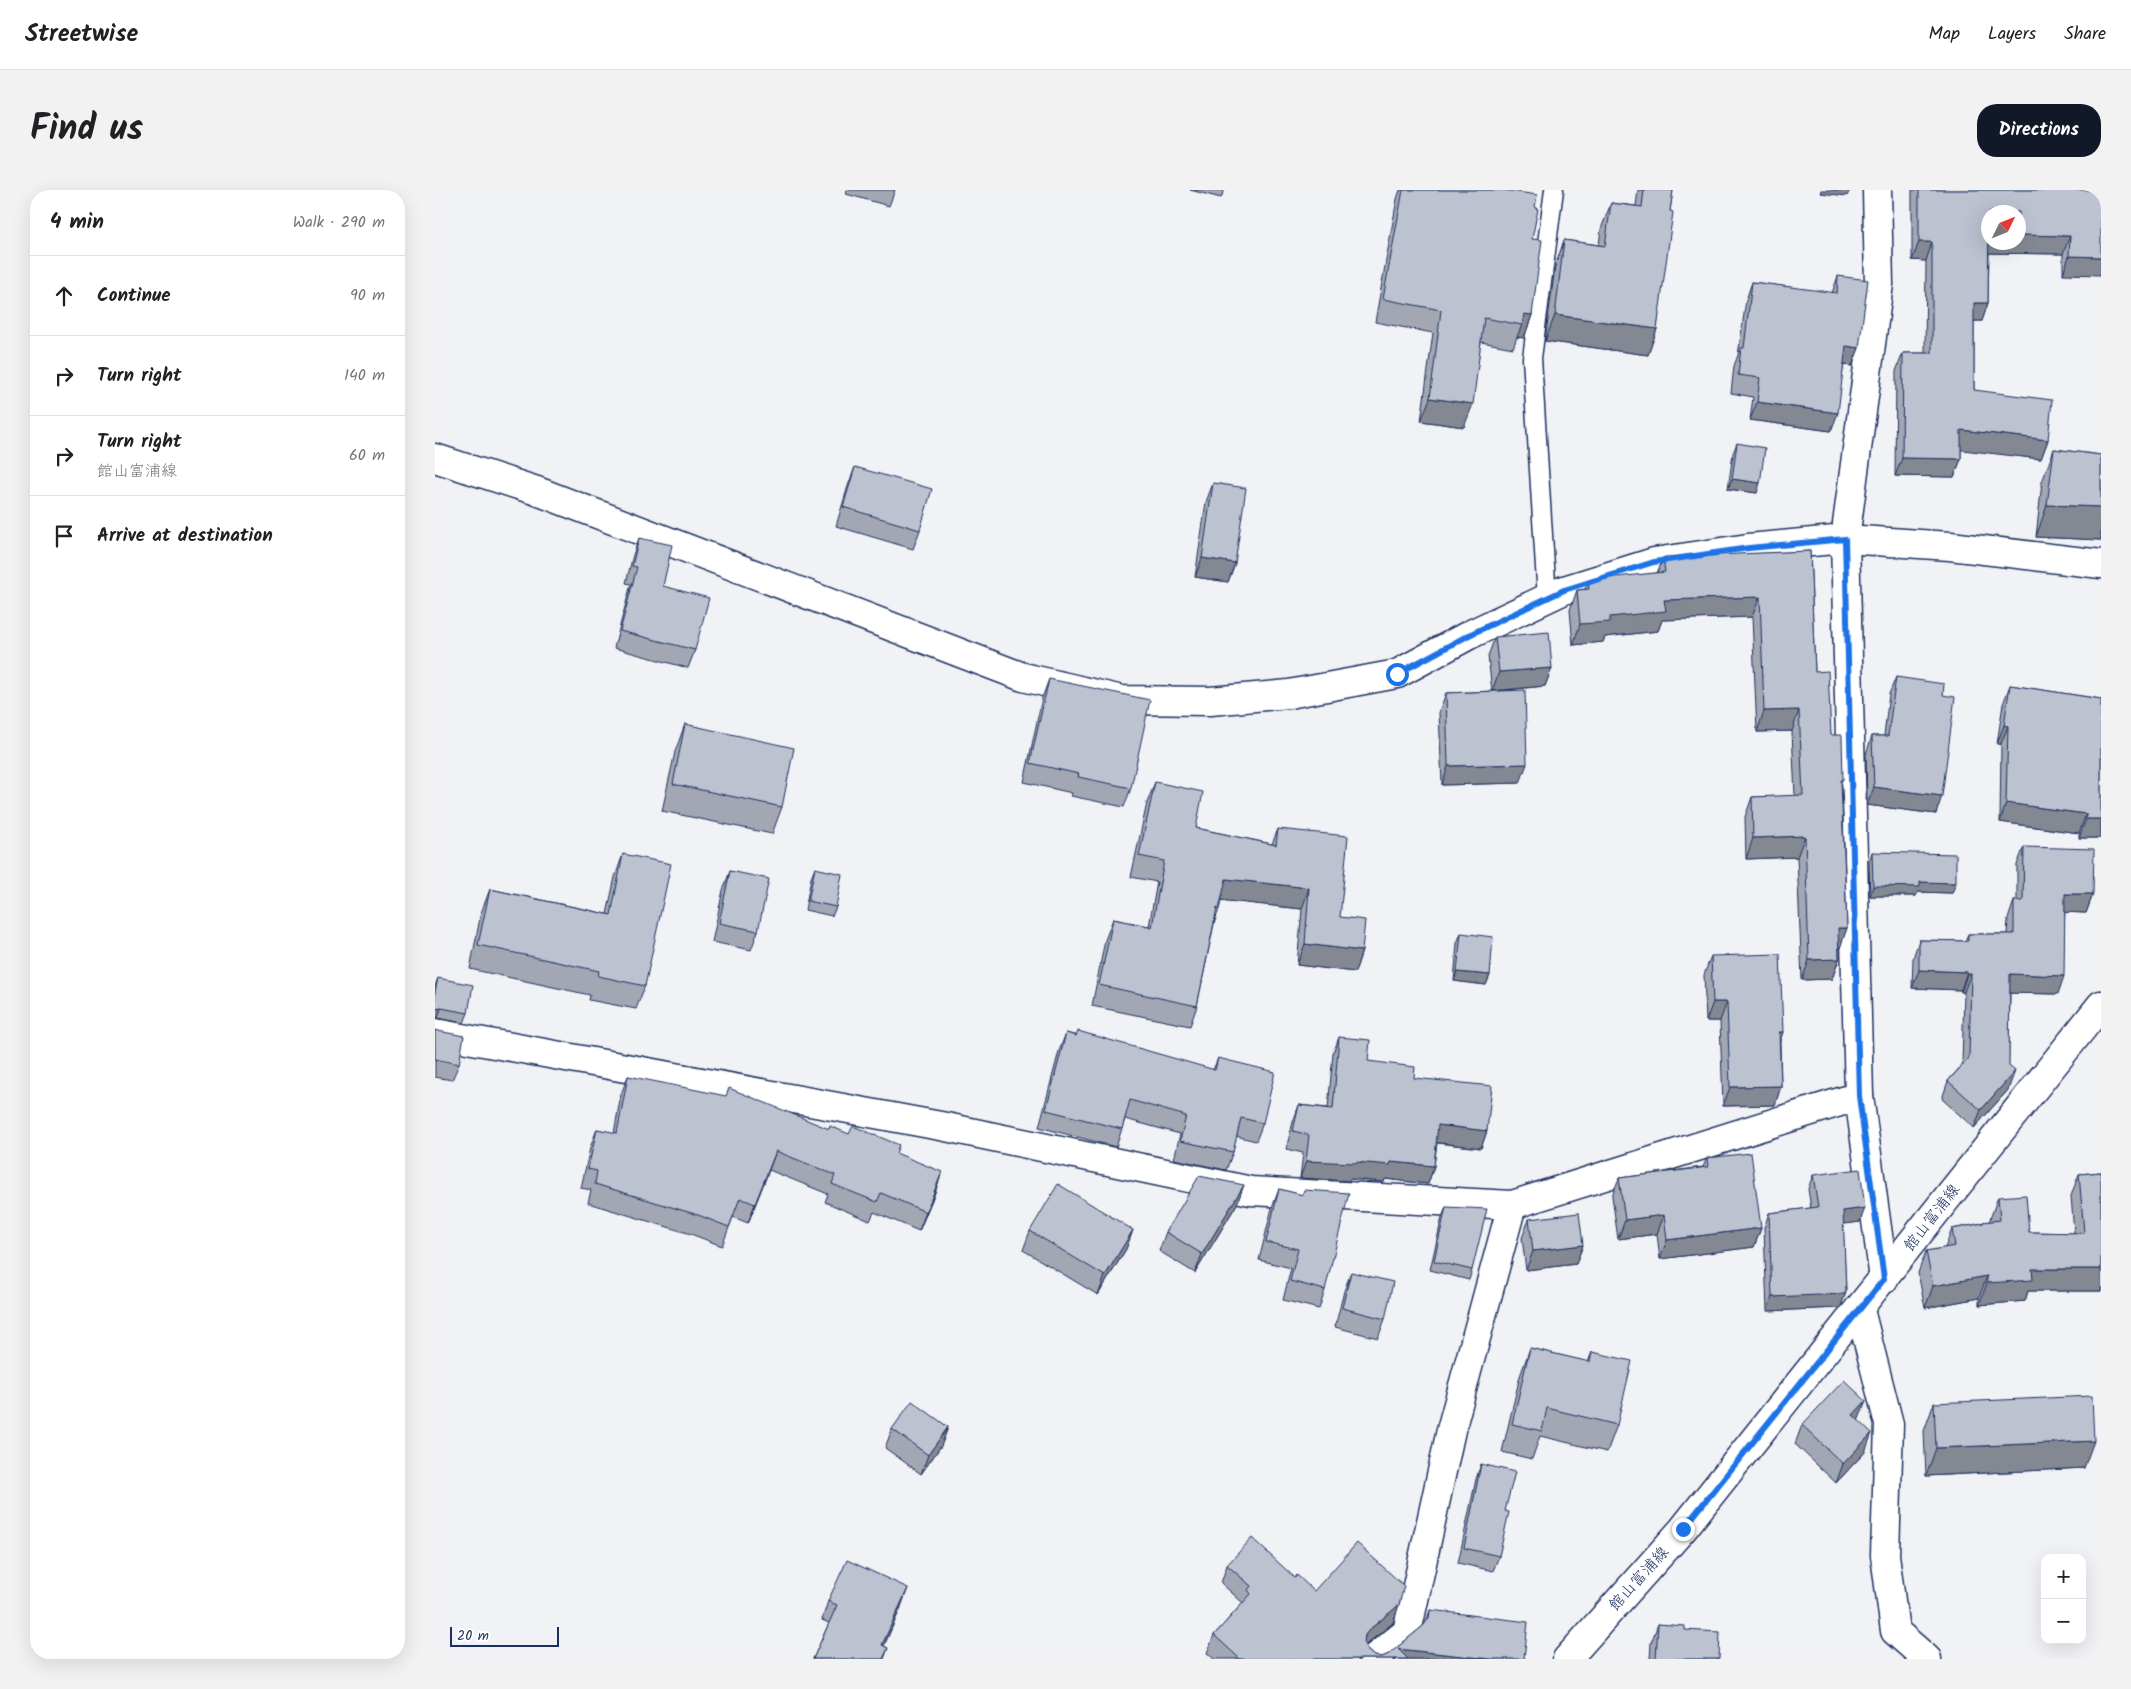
<!DOCTYPE html>
<html lang="en">
<head>
<meta charset="utf-8">
<style>
	:root { --surface:#fff; --page:#f2f2f2; --text:#202124; --muted:#757577; --line:#e0e0e0; --accent:#111827 }
	body { margin:0; font-family:Kalam,"Klee One",sans-serif; background:var(--page); color:var(--text) }
	.controls { position:absolute; right:15px; bottom:15px; display:grid; overflow:hidden; border-radius:10px; box-shadow:0 5px 20px #0002 }
	.controls button { width:45px; height:45px; display:grid; place-items:center; padding:0; border:0; border-bottom:1px solid var(--line); background:var(--surface); color:var(--text); font:25px sans-serif }
	.compass { position:absolute; left:1546px; top:15px; width:45px; height:45px; border-radius:50%; background:var(--surface); box-shadow:0 5px 20px #0002; rotate:47deg }
	.scale { position:absolute; left:15px; bottom:12px; width:109px; box-sizing:border-box; padding-left:5px; border:2px solid #1b2f5e; border-top:0; font-size:14px; line-height:18px; white-space:nowrap; color:#1b2f5e; -webkit-text-stroke:4px #fff; paint-order:stroke }
	.stop { position:absolute; width:15px; height:15px; margin:-11px; border:4px solid #1a73e8; border-radius:50%; background:#fff }
	.stop.end { background:#1a73e8; border-color:#fff; box-shadow:0 1px 5px #0008 }
	.list { margin:0; padding:0; list-style:none }
	h2 { display:flex; justify-content:space-between; align-items:center; height:65px; margin:0; padding:0 20px; font-size:21px }
	h2 small { font-size:16px; font-weight:400; color:var(--muted) }
	.list li { display:grid; grid-template-columns:32px 1fr auto; gap:15px; align-items:center; box-sizing:border-box; height:80px; padding:0 20px; border-top:1px solid var(--line) }
	.list b { display:block; font-size:19px; white-space:nowrap }
	.list p { margin:0; font-size:16px; white-space:nowrap; color:var(--muted) }
	.list em { font-size:16px; font-style:normal; color:var(--muted) }
	.icon { flex:none; width:28px; height:28px; fill:none; stroke:currentColor; stroke-width:2; stroke-linecap:round; stroke-linejoin:round }
	.map { position:relative; flex:none; width:1666px; height:1469px; overflow:hidden; border-radius:20px }
	header { display:flex; align-items:center; gap:30px; box-sizing:border-box; height:70px; padding:0 25px; background:var(--surface); border-bottom:1px solid var(--line) }
	header strong { font-size:24px }
	nav { display:flex; gap:28px; margin-inline-start:auto; font-size:18px }
	.intro { display:flex; align-items:center; justify-content:space-between; box-sizing:border-box; height:120px; padding:0 30px }
	h1 { margin:0; font-size:35px }
	.button { padding:12px 22px; border-radius:20px; background:var(--accent); color:#fff; font-size:18px; font-weight:700 }
	main { display:flex; gap:30px; padding:0 30px }
	aside { flex:1; background:var(--surface); border-radius:20px; box-shadow:0 5px 20px #0002 }
	.map>svg:first-child { display:block }
	.lines { fill:none; stroke-linecap:round; stroke-linejoin:round }
	.service-casing { stroke:#1b2f5e; stroke-width:21 }
	.minor-casing { stroke:#1b2f5e; stroke-width:31 }
	.tertiary-casing { stroke:#1b2f5e; stroke-width:31 }
	.secondary-casing { stroke:#1b2f5e; stroke-width:31 }
	.service { stroke:#fff; stroke-width:18 }
	.minor { stroke:#fff; stroke-width:28 }
	.tertiary { stroke:#fff; stroke-width:28 }
	.secondary { stroke:#fff; stroke-width:28 }
	.wall { fill:#a2a7b3; stroke:#1b2f5e }
	.shaded-wall { fill:#848892; stroke:#1b2f5e }
	.building { fill:#bcc2d0; stroke:#1b2f5e }
	.route { stroke:#1a73e8; stroke-width:6 }
	.labels { text-anchor:middle; dominant-baseline:central; stroke-width:4; stroke-linejoin:round; paint-order:stroke }
	.street-label { font-size:16px; fill:#1b2f5e; stroke:#fff }
</style>
</head>
<body>
<header>
<strong>Streetwise</strong>
<nav><a>Map</a><a>Layers</a><a>Share</a></nav>
</header>
<div class="intro"><h1>Find us</h1><a class="button">Directions</a></div>
<main>
<aside>
<h2>4 min<small>Walk · 290 m</small></h2>
<ul class="list">
<li><svg class="icon" aria-label="ahead" viewBox="0 0 24 24"><path d="M12 20V5M6 11l6-6 6 6"/></svg><div><b>Continue</b></div><em>90 m</em></li>
<li><svg class="icon" aria-label="right" viewBox="0 0 24 24"><path d="M7 20v-9h11M14 6l5 5-5 5"/></svg><div><b>Turn right</b></div><em>140 m</em></li>
<li><svg class="icon" aria-label="right" viewBox="0 0 24 24"><path d="M7 20v-9h11M14 6l5 5-5 5"/></svg><div><b>Turn right</b><p>館山富浦線</p></div><em>60 m</em></li>
<li><svg class="icon" aria-label="arrive" viewBox="0 0 24 24"><path d="M6 21V4h12l-3 4 3 4H6"/></svg><div><b>Arrive at destination</b></div></li>
</ul>
</aside>
<div class="map">
<svg width="1666" height="1469" viewBox="0 0 1666 1469">
	<rect width="100%" height="100%" fill="#f1f2f5"/>
	<filter id="ink" filterUnits="userSpaceOnUse"><feTurbulence type="fractalNoise" baseFrequency=".02" numOctaves="2"/><feDisplacementMap in="SourceGraphic" scale="10" xChannelSelector="R" yChannelSelector="G"/><feConvolveMatrix kernelMatrix="1 2 1 2 8 2 1 2 1" color-interpolation-filters="sRGB"/></filter>
	<g filter="url(#ink)">
		<g class="lines">
			<defs>
				<polyline id="service" points="1112,409 1097,168 1119,0"/>
				<g id="minor">
					<polyline points="1442,0 1444,94 1410,349 1424,906 1449,1089"/>
					<polyline points="0,843 511,937 816,1001 1077,1015 1424,906"/>
					<polyline points="1425,1120 1454,1234 1450,1365 1460,1441 1492,1469"/>
					<polyline points="938,1469 972,1442 1016,1240 1077,1015"/>
				</g>
				<polyline id="tertiary" points="0,268 102,301 588,487 687,510 775,511 854,504 962,484 1034,445 1129,400 1219,372 1313,358 1410,349 1515,356 1666,374"/>
				<polyline id="secondary" points="1132,1469 1248,1339 1666,815"/>
			</defs>
			<use href="#service" class="service-casing"/>
			<use href="#minor" class="minor-casing"/>
			<use href="#tertiary" class="tertiary-casing"/>
			<use href="#secondary" class="secondary-casing"/>
			<use href="#service" class="service"/>
			<use href="#minor" class="minor"/>
			<use href="#tertiary" class="tertiary"/>
			<use href="#secondary" class="secondary"/>
		</g>
		<g class="wall">
			<polygon points="412,0 460,0 454,16 411,4"/>
			<polygon points="755,0 789,0 786,8"/>
			<polygon points="965,0 1069,0 1100,18 1097,49 1097,125 1089,148 1082,147 1078,158 1046,152 1029,237 986,231 998,143 940,132 962,9"/>
			<polygon points="1203,0 1238,0 1235,21 1222,139 1213,165 1110,151 1120,77 1129,50 1164,55 1166,39 1176,13 1201,16"/>
			<polygon points="1477,0 1666,0 1628,84 1628,64 1554,63 1553,113 1547,131 1539,131 1539,200 1613,250 1606,269 1526,259 1526,269 1519,287 1460,286 1461,181 1468,163 1490,163 1491,71 1477,70"/>
			<polygon points="1403,86 1424,158 1417,176 1409,175 1396,241 1315,230 1318,207 1296,203 1299,176 1303,165 1311,110 1317,92 1397,103"/>
			<polygon points="1302,253 1322,303 1293,299 1298,263"/>
			<polygon points="1619,259 1666,265 1666,350 1601,347 1607,292"/>
			<polygon points="420,277 485,340 478,359 401,336 413,296"/>
			<polygon points="778,293 800,373 793,392 760,387 771,312"/>
			<polygon points="204,348 260,460 253,478 179,458 196,394 191,393 198,365"/>
			<polygon points="1375,361 1380,482 1396,545 1407,595 1412,738 1404,758 1404,769 1397,789 1367,790 1362,667 1311,669 1310,627 1317,607 1360,606 1357,541 1322,542 1317,427 1227,430 1223,441 1170,447 1168,452 1138,455 1135,420 1142,400 1150,399 1153,391 1222,383 1228,368"/>
			<polygon points="1060,447 1117,478 1110,496 1061,501 1085,593 1007,595 1004,522 1011,503 1057,501 1053,466"/>
			<polygon points="1461,487 1508,505 1501,624 1432,615 1431,564 1437,546 1449,546 1454,504"/>
			<polygon points="614,489 696,598 689,617 636,606 637,603 589,592 607,508"/>
			<polygon points="1575,495 1666,509 1666,648 1644,648 1644,643 1565,632 1566,554 1562,554 1568,514"/>
			<polygon points="250,534 347,617 337,644 227,621 240,562"/>
			<polygon points="720,592 761,638 837,654 843,639 905,727 927,761 920,782 862,775 867,719 786,710 784,719 779,734 762,816 755,836 657,816 670,750 678,729 714,736 722,692 696,687 712,613"/>
			<polygon points="1589,657 1658,704 1651,723 1630,722 1623,804 1575,803 1573,900 1539,938 1507,909 1513,891 1527,875 1529,802 1526,802 1526,800 1477,798 1478,768 1484,750 1530,751 1533,744 1572,744 1573,729 1579,711 1582,711 1582,675"/>
			<polygon points="1437,662 1517,703 1483,702 1481,706 1435,706 1434,672"/>
			<polygon points="188,664 210,796 201,819 154,810 155,805 35,779 46,723 55,699 172,724 180,687"/>
			<polygon points="380,678 401,717 397,726 370,720 376,688"/>
			<polygon points="295,681 323,741 316,760 277,752 288,700"/>
			<polygon points="1026,743 1055,785 1051,795 1019,791 1022,753"/>
			<polygon points="1276,766 1348,842 1345,851 1346,896 1340,915 1288,916 1285,831 1271,831 1269,785"/>
			<polygon points="3,788 33,823 29,833 3,828 0,828 0,796"/>
			<polygon points="0,840 24,874 17,890 0,887"/>
			<polygon points="631,843 778,880 783,868 828,933 821,951 801,946 798,962 791,980 739,969 745,944 690,929 681,957 604,937 624,861"/>
			<polygon points="904,847 933,871 979,888 1052,941 1046,958 1002,953 999,976 993,994 950,989 949,992 915,989 914,991 865,988 868,963 851,959 858,932 864,915 893,918 898,864"/>
			<polygon points="193,886 394,939 461,963 501,1000 484,1041 439,1022 435,1031 390,1012 393,1004 334,980 313,1033 298,1027 287,1056 256,1044 153,1013 156,1000 146,998 155,958 162,939 179,943 186,904"/>
			<polygon points="1272,968 1326,1038 1319,1057 1225,1069 1222,1044 1183,1049 1177,1006 1184,988 1268,977"/>
			<polygon points="1666,982 1666,1101 1593,1101 1590,1111 1544,1115 1544,1108 1490,1118 1483,1083 1491,1061 1510,1058 1517,1039 1547,1033 1548,1032 1555,1031 1555,1029 1563,1007 1594,1042 1639,1043 1636,1006 1644,984"/>
			<polygon points="1378,985 1425,1032 1408,1034 1411,1102 1406,1116 1404,1118 1332,1121 1329,1038 1334,1023 1376,1018 1373,999"/>
			<polygon points="844,999 867,1005 869,1000 890,1100 884,1119 848,1110 856,1078 824,1070 837,1018"/>
			<polygon points="802,1014 760,1083 724,1061 731,1042"/>
			<polygon points="1011,1017 1037,1080 1034,1090 995,1080 1007,1027"/>
			<polygon points="1094,1029 1148,1055 1141,1074 1091,1080 1087,1048"/>
			<polygon points="698,1040 691,1059 663,1105 588,1060 595,1041"/>
			<polygon points="916,1082 950,1129 943,1148 900,1137 909,1101"/>
			<polygon points="1095,1158 1153,1172 1157,1162 1182,1235 1172,1262 1105,1246 1097,1269 1067,1262 1085,1186"/>
			<polygon points="1431,1211 1423,1230 1430,1262 1401,1293 1360,1254 1367,1235"/>
			<polygon points="1499,1213 1649,1278 1491,1286 1489,1241"/>
			<polygon points="513,1237 506,1256 486,1284 450,1258 457,1239"/>
			<polygon points="1046,1274 1070,1321 1064,1366 1058,1381 1023,1373 1041,1289"/>
			<polygon points="792,1375 860,1388 879,1401 958,1433 930,1455 932,1460 939,1466 947,1467 954,1464 988,1436 991,1432 995,1420 1089,1469 779,1469 772,1463 779,1445 808,1413 786,1393"/>
			<polygon points="393,1411 466,1417 449,1456 453,1458 449,1469 378,1469 394,1433 387,1430"/>
			<polygon points="1223,1434 1250,1440 1284,1469 1215,1469 1216,1453"/>
		</g>
		<g class="shaded-wall">
			<polygon points="1386,0 1415,0 1412,6 1385,3"/>
			<polygon points="1584,45 1635,46 1628,64 1547,63 1554,52 1584,52"/>
			<polygon points="1484,52 1497,52 1491,71 1477,70"/>
			<polygon points="1634,66 1666,67 1666,85 1628,84"/>
			<polygon points="1539,113 1553,113 1547,131 1532,131"/>
			<polygon points="1089,124 1097,125 1089,148 1082,147 1087,135"/>
			<polygon points="1120,125 1222,139 1213,165 1110,151"/>
			<polygon points="1411,156 1424,158 1417,176 1405,174"/>
			<polygon points="995,208 1038,214 1029,237 986,231"/>
			<polygon points="1322,212 1403,223 1396,241 1315,230"/>
			<polygon points="1526,240 1613,250 1606,269 1519,259"/>
			<polygon points="1467,268 1526,269 1519,287 1460,286"/>
			<polygon points="1297,289 1325,293 1322,303 1293,299"/>
			<polygon points="1612,315 1666,317 1666,350 1601,347"/>
			<polygon points="767,368 800,373 793,392 760,387"/>
			<polygon points="1325,407 1317,427 1227,430 1223,441 1170,447 1168,452 1138,455 1145,434 1229,410"/>
			<polygon points="1117,478 1110,496 1057,501 1064,482"/>
			<polygon points="1364,520 1357,541 1322,542 1329,521"/>
			<polygon points="1569,535 1573,536 1566,554 1562,554"/>
			<polygon points="1092,574 1085,593 1007,595 1013,576"/>
			<polygon points="1439,597 1507,606 1501,624 1432,615"/>
			<polygon points="1571,613 1651,624 1644,643 1565,632"/>
			<polygon points="1651,629 1666,629 1666,648 1644,648"/>
			<polygon points="1370,646 1362,667 1311,669 1318,648"/>
			<polygon points="791,689 874,698 867,719 783,710"/>
			<polygon points="1485,692 1521,693 1517,703 1483,702 1481,706 1435,706 1438,696"/>
			<polygon points="1630,704 1658,704 1651,723 1624,722"/>
			<polygon points="1403,738 1412,738 1405,758 1396,759"/>
			<polygon points="870,754 927,761 920,782 862,775"/>
			<polygon points="1404,769 1397,789 1367,790 1374,770"/>
			<polygon points="1484,780 1532,782 1526,800 1477,798"/>
			<polygon points="1022,782 1055,785 1051,795 1019,791"/>
			<polygon points="1532,784 1536,784 1529,802 1526,802"/>
			<polygon points="1575,784 1629,786 1623,804 1568,803"/>
			<polygon points="1278,812 1292,812 1285,831 1271,831"/>
			<polygon points="6,818 3,828 0,828 0,819"/>
			<polygon points="1344,842 1348,842 1341,861"/>
			<polygon points="1580,881 1573,900 1539,938 1546,920"/>
			<polygon points="1346,896 1340,915 1288,916 1295,897"/>
			<polygon points="1003,935 1052,941 1046,958 997,952"/>
			<polygon points="341,961 334,980 313,1033 320,1014"/>
			<polygon points="871,971 956,972 999,976 993,994 950,989 949,992 915,989 914,991 865,988"/>
			<polygon points="507,982 501,1000 484,1041 491,1022"/>
			<polygon points="809,995 802,1014 760,1083 767,1064"/>
			<polygon points="1430,1018 1425,1032 1402,1035 1408,1021"/>
			<polygon points="1229,1025 1222,1044 1183,1049 1190,1030"/>
			<polygon points="1326,1038 1319,1057 1225,1069 1232,1050"/>
			<polygon points="698,1040 691,1059 663,1105 670,1086"/>
			<polygon points="1148,1055 1141,1074 1091,1080 1098,1061"/>
			<polygon points="1597,1079 1666,1079 1666,1101 1593,1101 1590,1111 1544,1115 1552,1093"/>
			<polygon points="1552,1086 1544,1108 1490,1118 1498,1096"/>
			<polygon points="1411,1102 1406,1116 1404,1118 1332,1121 1337,1107"/>
			<polygon points="1431,1211 1424,1229 1411,1244 1418,1225"/>
			<polygon points="513,1237 506,1256 486,1284 493,1265"/>
			<polygon points="1437,1243 1430,1262 1401,1293 1408,1274"/>
			<polygon points="1659,1251 1649,1278 1491,1286 1501,1258"/>
			<polygon points="473,1398 466,1417 443,1469 447,1455"/>
			<polygon points="964,1415 958,1433 928,1457 930,1445 935,1439"/>
			<polygon points="963,1459 1055,1469 959,1469"/>
		</g>
		<g class="building">
			<polygon points="968,0 1069,0 1102,5 1100,18 1103,19 1097,49 1107,50 1097,125 1089,124 1087,135 1049,128 1038,214 995,208 1006,120 948,109"/>
			<polygon points="1209,0 1238,0 1235,21 1238,22 1222,139 1120,125 1129,50 1170,56 1176,13 1207,17"/>
			<polygon points="1484,0 1666,0 1666,67 1634,66 1635,46 1584,45 1584,22 1554,22 1553,113 1539,113 1539,200 1617,210 1613,250 1526,240 1526,269 1467,268 1468,163 1497,163 1497,52 1484,52"/>
			<polygon points="1403,86 1433,90 1424,158 1411,156 1403,223 1322,212 1325,188 1303,185 1306,158 1309,158 1317,92 1402,103"/>
			<polygon points="1302,253 1330,258 1325,293 1297,289"/>
			<polygon points="1619,259 1666,265 1666,317 1612,315"/>
			<polygon points="420,277 497,299 485,340 408,317"/>
			<polygon points="778,293 811,298 800,373 767,368"/>
			<polygon points="204,348 237,355 228,396 274,408 260,460 185,441 202,377 197,376"/>
			<polygon points="1375,361 1380,482 1393,481 1396,545 1407,545 1408,590 1406,590 1412,738 1403,738 1404,769 1374,770 1370,646 1318,648 1317,607 1368,605 1364,520 1329,521 1325,407 1229,410 1231,421 1175,427 1175,432 1145,434 1142,400 1154,399 1153,391 1160,389 1230,382 1228,368 1230,367"/>
			<polygon points="1114,442 1117,478 1064,482 1060,447"/>
			<polygon points="1461,487 1509,494 1508,505 1520,507 1507,606 1439,597 1437,546 1453,546"/>
			<polygon points="614,489 715,510 696,598 643,587 644,584 595,573"/>
			<polygon points="1575,495 1666,509 1666,629 1651,629 1651,624 1571,613 1573,536 1569,535"/>
			<polygon points="1090,500 1092,574 1013,576 1011,503"/>
			<polygon points="250,534 359,558 347,617 238,594"/>
			<polygon points="720,592 768,602 761,638 841,655 843,639 913,646 905,727 930,730 927,761 870,754 874,698 791,689 784,719 782,718 762,816 664,795 678,729 717,737 729,671 704,666"/>
			<polygon points="1589,657 1659,659 1658,704 1630,704 1629,786 1575,784 1574,876 1580,881 1546,920 1513,891 1534,868 1536,784 1532,784 1532,782 1484,780 1484,750 1533,751 1533,744 1579,744 1579,711 1588,711"/>
			<polygon points="1437,662 1521,664 1521,693 1485,692 1485,697 1438,696"/>
			<polygon points="188,664 236,674 210,796 163,786 164,781 43,755 55,699 176,725"/>
			<polygon points="380,678 407,684 401,717 373,711"/>
			<polygon points="295,681 334,689 323,741 284,733"/>
			<polygon points="1026,743 1058,747 1055,785 1022,782"/>
			<polygon points="1345,764 1348,842 1344,842 1346,896 1295,897 1292,812 1278,812 1276,766"/>
			<polygon points="3,788 38,795 33,823 6,818 0,819 0,802"/>
			<polygon points="0,840 3,841 29,846 24,874 0,869"/>
			<polygon points="643,841 780,880 783,868 840,882 828,933 806,928 798,962 745,951 751,926 695,910 687,939 611,920 631,843 641,846"/>
			<polygon points="904,847 935,850 933,871 980,877 979,888 1057,896 1052,941 1003,935 999,976 956,972 955,975 921,972 920,973 871,971 874,945 858,941 864,915 898,919"/>
			<polygon points="193,886 291,906 294,898 394,939 395,936 414,944 418,936 464,955 461,963 507,982 491,1022 446,1003 442,1012 397,994 400,985 341,961 320,1014 305,1008 294,1037 263,1025 160,994 162,981 153,979 162,939 182,943"/>
			<polygon points="1316,963 1326,1038 1232,1050 1229,1025 1190,1030 1184,988 1273,977 1272,968"/>
			<polygon points="1425,979 1430,1018 1408,1021 1411,1102 1409,1104 1337,1107 1334,1023 1383,1017 1378,985"/>
			<polygon points="1666,982 1666,1079 1597,1079 1598,1090 1552,1093 1552,1086 1498,1096 1491,1061 1520,1056 1517,1039 1548,1033 1548,1032 1565,1030 1563,1007 1591,1005 1594,1042 1649,1043 1644,984"/>
			<polygon points="764,986 809,995 767,1064 731,1042"/>
			<polygon points="623,994 698,1040 670,1086 595,1041"/>
			<polygon points="844,999 868,1005 869,1000 914,1003 890,1100 855,1091 863,1059 831,1052"/>
			<polygon points="1011,1017 1052,1019 1037,1080 999,1071"/>
			<polygon points="1144,1023 1148,1055 1098,1061 1094,1029"/>
			<polygon points="916,1082 958,1092 950,1129 907,1118"/>
			<polygon points="1095,1158 1155,1172 1157,1162 1197,1171 1182,1235 1112,1218 1107,1241 1077,1234"/>
			<polygon points="1409,1190 1431,1211 1418,1225 1437,1243 1408,1274 1367,1235"/>
			<polygon points="1657,1206 1659,1251 1501,1258 1499,1213"/>
			<polygon points="477,1211 513,1237 493,1265 457,1239"/>
			<polygon points="1046,1274 1080,1282 1070,1321 1074,1322 1064,1366 1029,1358"/>
			<polygon points="817,1348 860,1388 862,1385 879,1401 922,1353 969,1396 964,1415 935,1439 930,1445 929,1453 932,1460 939,1466 947,1467 954,1464 988,1436 994,1428 995,1420 1093,1432 1089,1469 1055,1469 963,1459 973,1469 805,1469 779,1445 816,1404 813,1400 816,1396 792,1375"/>
			<polygon points="412,1370 473,1398 447,1455 453,1458 448,1469 378,1469 402,1415 393,1411"/>
			<polygon points="1223,1434 1250,1436 1250,1440 1285,1442 1284,1469 1221,1469"/>
		</g>
	</g>
	<g class="lines" filter="url(#ink)">
		<polyline class="route" points="962,484 1034,445 1129,400 1219,372 1314,358 1410,349 1424,906 1449,1089 1248,1339"/>
	</g>
	<g class="labels">
		<g class="street-label">
			<text transform="translate(1497 1028) rotate(-52)">館山富浦線</text>
			<text transform="translate(1204 1389) rotate(-48)">館山富浦線</text>
		</g>
	</g>
</svg>
<div class="controls">
<button>+</button>
<button>−</button>
</div>
<svg class="compass" viewBox="-18 -18 36 36"><path d="M0-13l5 13h-10z" fill="#e53935"/><path d="M0 13l5-13h-10z" fill="#757577"/></svg>
<div class="scale">20 m</div>
<div class="stop" style="left:962px;top:484px"></div>
<div class="stop end" style="left:1248px;top:1339px"></div>
</div>
</main>
</body>
</html>
